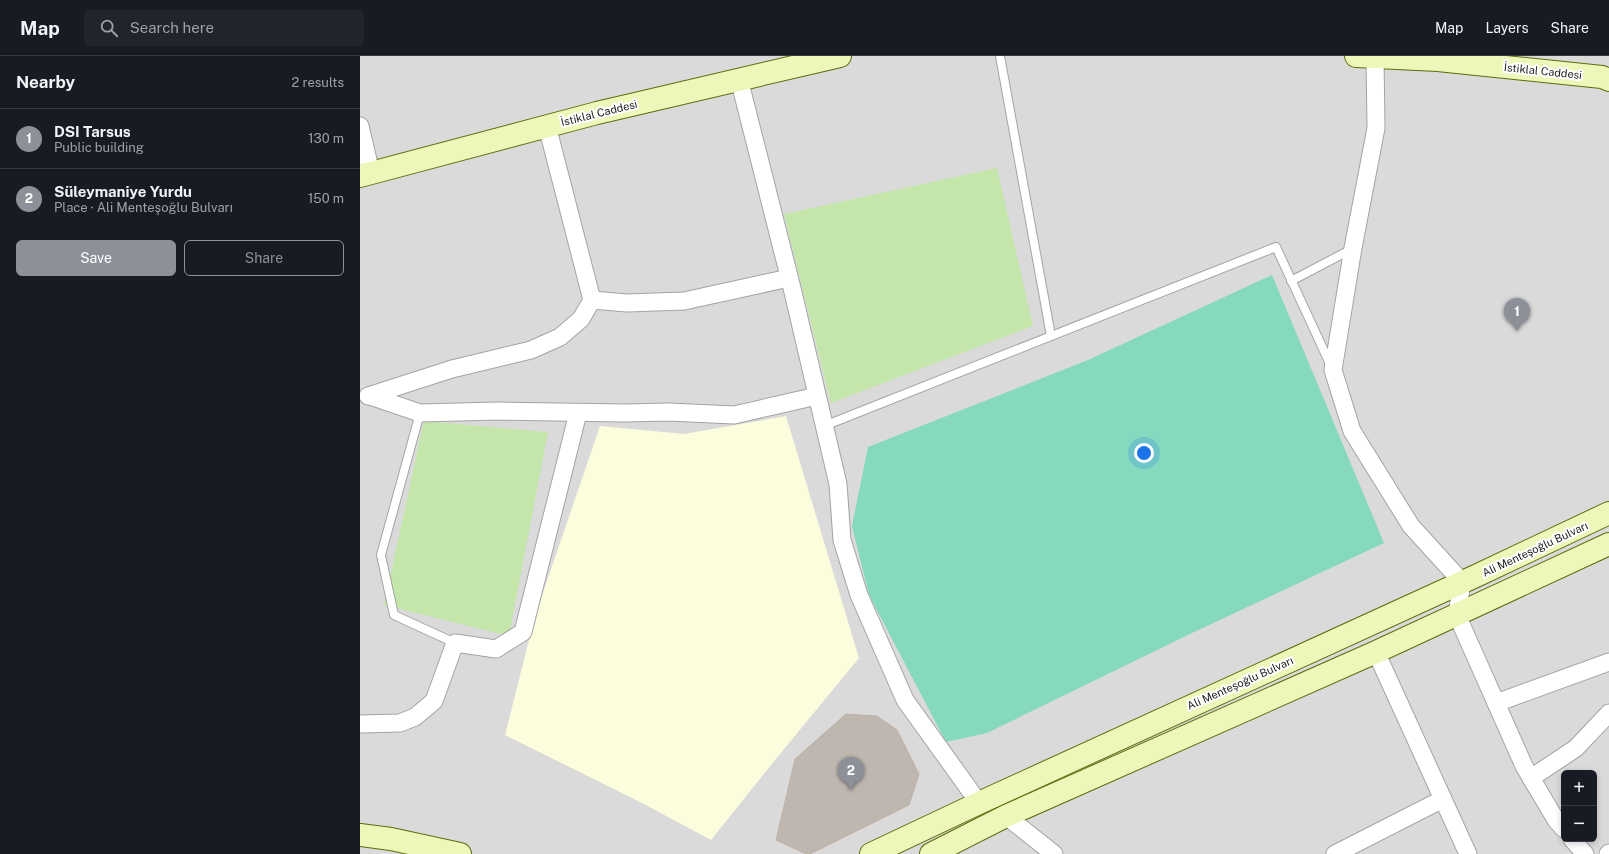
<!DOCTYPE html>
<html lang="en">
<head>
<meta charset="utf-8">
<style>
	:root { --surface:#171b24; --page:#20242c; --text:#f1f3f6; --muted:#9ea1a6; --line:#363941; --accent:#8c9099 }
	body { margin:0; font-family:"Public Sans",sans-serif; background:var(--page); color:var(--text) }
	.controls { position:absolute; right:12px; bottom:12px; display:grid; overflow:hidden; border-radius:6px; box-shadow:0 2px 6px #0003 }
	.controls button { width:36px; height:36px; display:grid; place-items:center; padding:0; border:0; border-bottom:1px solid var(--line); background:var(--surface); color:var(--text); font:20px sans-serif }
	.you { position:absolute; left:784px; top:397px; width:14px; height:14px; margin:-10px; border:3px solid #fff; border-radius:50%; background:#1a73e8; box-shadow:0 0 0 6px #1a73e833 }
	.badge { display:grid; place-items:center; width:26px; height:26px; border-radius:50%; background:var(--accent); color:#fff; font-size:13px; font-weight:700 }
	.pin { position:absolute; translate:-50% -33px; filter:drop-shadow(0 1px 2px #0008) }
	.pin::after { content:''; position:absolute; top:21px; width:14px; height:12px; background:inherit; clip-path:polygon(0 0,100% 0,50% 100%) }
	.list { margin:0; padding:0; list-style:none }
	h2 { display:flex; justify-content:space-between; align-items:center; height:52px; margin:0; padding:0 16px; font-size:17px }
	h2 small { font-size:13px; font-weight:400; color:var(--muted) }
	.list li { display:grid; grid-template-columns:26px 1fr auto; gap:12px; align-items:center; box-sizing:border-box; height:60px; padding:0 16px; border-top:1px solid var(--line) }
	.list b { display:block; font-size:15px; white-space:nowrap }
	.list p { margin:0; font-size:13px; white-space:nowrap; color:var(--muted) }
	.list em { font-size:13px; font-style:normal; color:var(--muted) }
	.actions { display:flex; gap:8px; padding:12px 16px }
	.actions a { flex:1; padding:9px 0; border:1px solid var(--accent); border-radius:6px; text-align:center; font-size:14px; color:var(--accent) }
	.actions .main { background:var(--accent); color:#fff }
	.icon { flex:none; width:22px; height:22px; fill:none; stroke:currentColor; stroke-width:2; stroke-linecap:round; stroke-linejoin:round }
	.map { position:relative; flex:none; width:1249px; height:798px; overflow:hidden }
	header { display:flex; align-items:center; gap:24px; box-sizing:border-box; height:56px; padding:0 20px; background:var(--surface); border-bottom:1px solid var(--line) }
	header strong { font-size:19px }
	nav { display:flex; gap:22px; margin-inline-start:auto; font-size:14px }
	.search { width:280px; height:36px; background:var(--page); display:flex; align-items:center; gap:10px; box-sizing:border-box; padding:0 14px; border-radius:6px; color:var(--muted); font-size:15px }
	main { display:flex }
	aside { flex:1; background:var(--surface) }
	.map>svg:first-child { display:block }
	.residential { fill:#dbdada; fill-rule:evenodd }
	.education { fill:#fbfddc }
	.grass { fill:#c4e6ab }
	.pitch { fill:#84d9be }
	.building { fill:#beb7b0; stroke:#beb2a6 }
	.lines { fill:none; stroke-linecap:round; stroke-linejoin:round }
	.lane-casing { stroke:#a4a4a4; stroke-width:10 }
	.street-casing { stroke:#a4a4a4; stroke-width:19 }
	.secondary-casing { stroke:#5c6d0a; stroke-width:24 }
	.lane { stroke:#fff; stroke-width:8 }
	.street { stroke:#fff; stroke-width:17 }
	.secondary { stroke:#eef6b9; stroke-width:22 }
	.labels { text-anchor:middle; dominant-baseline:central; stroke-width:4; stroke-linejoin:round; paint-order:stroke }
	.street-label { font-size:11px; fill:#1d1d1d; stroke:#fff }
</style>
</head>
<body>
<header>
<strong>Map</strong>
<div class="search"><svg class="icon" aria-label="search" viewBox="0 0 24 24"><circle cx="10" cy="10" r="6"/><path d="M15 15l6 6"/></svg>Search here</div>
<nav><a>Map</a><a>Layers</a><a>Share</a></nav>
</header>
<main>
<aside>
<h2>Nearby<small>2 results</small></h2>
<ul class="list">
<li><span class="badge">1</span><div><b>DSI Tarsus</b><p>Public building</p></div><em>130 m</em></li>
<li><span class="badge">2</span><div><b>Süleymaniye Yurdu</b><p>Place · Ali Menteşoğlu Bulvarı</p></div><em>150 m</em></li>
</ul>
<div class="actions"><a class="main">Save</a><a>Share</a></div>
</aside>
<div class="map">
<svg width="1249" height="798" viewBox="0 0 1249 798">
	<rect width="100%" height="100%" fill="#edebe3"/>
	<path class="residential" d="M0,0h1249v798h-1249zM1204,717h30v66h-30z"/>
	<polygon class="education" points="426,360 499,602 415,704 351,784 282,747 145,679 175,560 240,370 324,378"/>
	<g class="grass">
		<polygon points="637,112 673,270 471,347 424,158"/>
		<polygon points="64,365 188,376 149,580 24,549"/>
	</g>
	<polygon class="pitch" points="912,219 1024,487 832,577 627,677 586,686 509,539 492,470 508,391 728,304"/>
	<polygon class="building" points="486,658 517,660 537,674 559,718 549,749 450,798 446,798 416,784 435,703"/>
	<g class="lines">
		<defs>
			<g id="lane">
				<polyline points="640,0 691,280"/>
				<polyline points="931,225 992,193"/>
				<polyline points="60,357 21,499 34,559 95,587"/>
				<polyline points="464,370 916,191 971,310"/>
			</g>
			<g id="street">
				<polyline points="1015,0 1016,72 993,192 973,314 992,375 1051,470 1102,526 1097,559 1164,710 1196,764 1204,773"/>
				<polyline points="379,23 432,232 478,428 482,484 499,539 545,644 619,747"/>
				<polyline points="0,70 11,117"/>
				<polyline points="232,244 267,247 324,245 429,222"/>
				<polyline points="8,340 92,313 171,294 200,281 221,263 232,244 187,70"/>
				<polyline points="10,340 60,357 138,355 266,357 308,356 374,359 457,340"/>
				<polyline points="1016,596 1108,798"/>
				<polyline points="1136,647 1249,606"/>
				<polyline points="0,668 40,667 55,661 74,645 95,587 136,593 163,576 218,357"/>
				<polyline points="1171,722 1216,692 1249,657"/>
				<polyline points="646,760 694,798"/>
				<polyline points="1212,783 1225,798"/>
				<polyline points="975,798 1083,743"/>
				<polyline points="1248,798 1249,797"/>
			</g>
			<g id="secondary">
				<polyline points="996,0 1078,4 1242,21 1249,24"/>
				<polyline points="0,120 237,57 480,0"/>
				<polyline points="0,779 31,783 100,798"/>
				<polyline points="511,798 619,747 1118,519 1249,457"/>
				<polyline points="571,798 646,760 1016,596 1249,488"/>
			</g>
		</defs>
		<use href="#lane" class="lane-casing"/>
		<use href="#street" class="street-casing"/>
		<use href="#secondary" class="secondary-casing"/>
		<use href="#lane" class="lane"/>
		<use href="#street" class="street"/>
		<use href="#secondary" class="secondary"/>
	</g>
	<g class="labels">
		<g class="street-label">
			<text transform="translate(1183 15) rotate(6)">İstiklal Caddesi</text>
			<text transform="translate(239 57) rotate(-14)">İstiklal Caddesi</text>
			<text transform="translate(1175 493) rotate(-25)">Ali Menteşoğlu Bulvarı</text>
			<text transform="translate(880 627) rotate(-24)">Ali Menteşoğlu Bulvarı</text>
		</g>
	</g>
</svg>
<div class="controls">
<button>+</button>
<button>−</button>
</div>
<div class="you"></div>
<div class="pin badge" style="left:1157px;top:275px">1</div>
<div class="pin badge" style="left:491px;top:734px">2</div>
</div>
</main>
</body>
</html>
